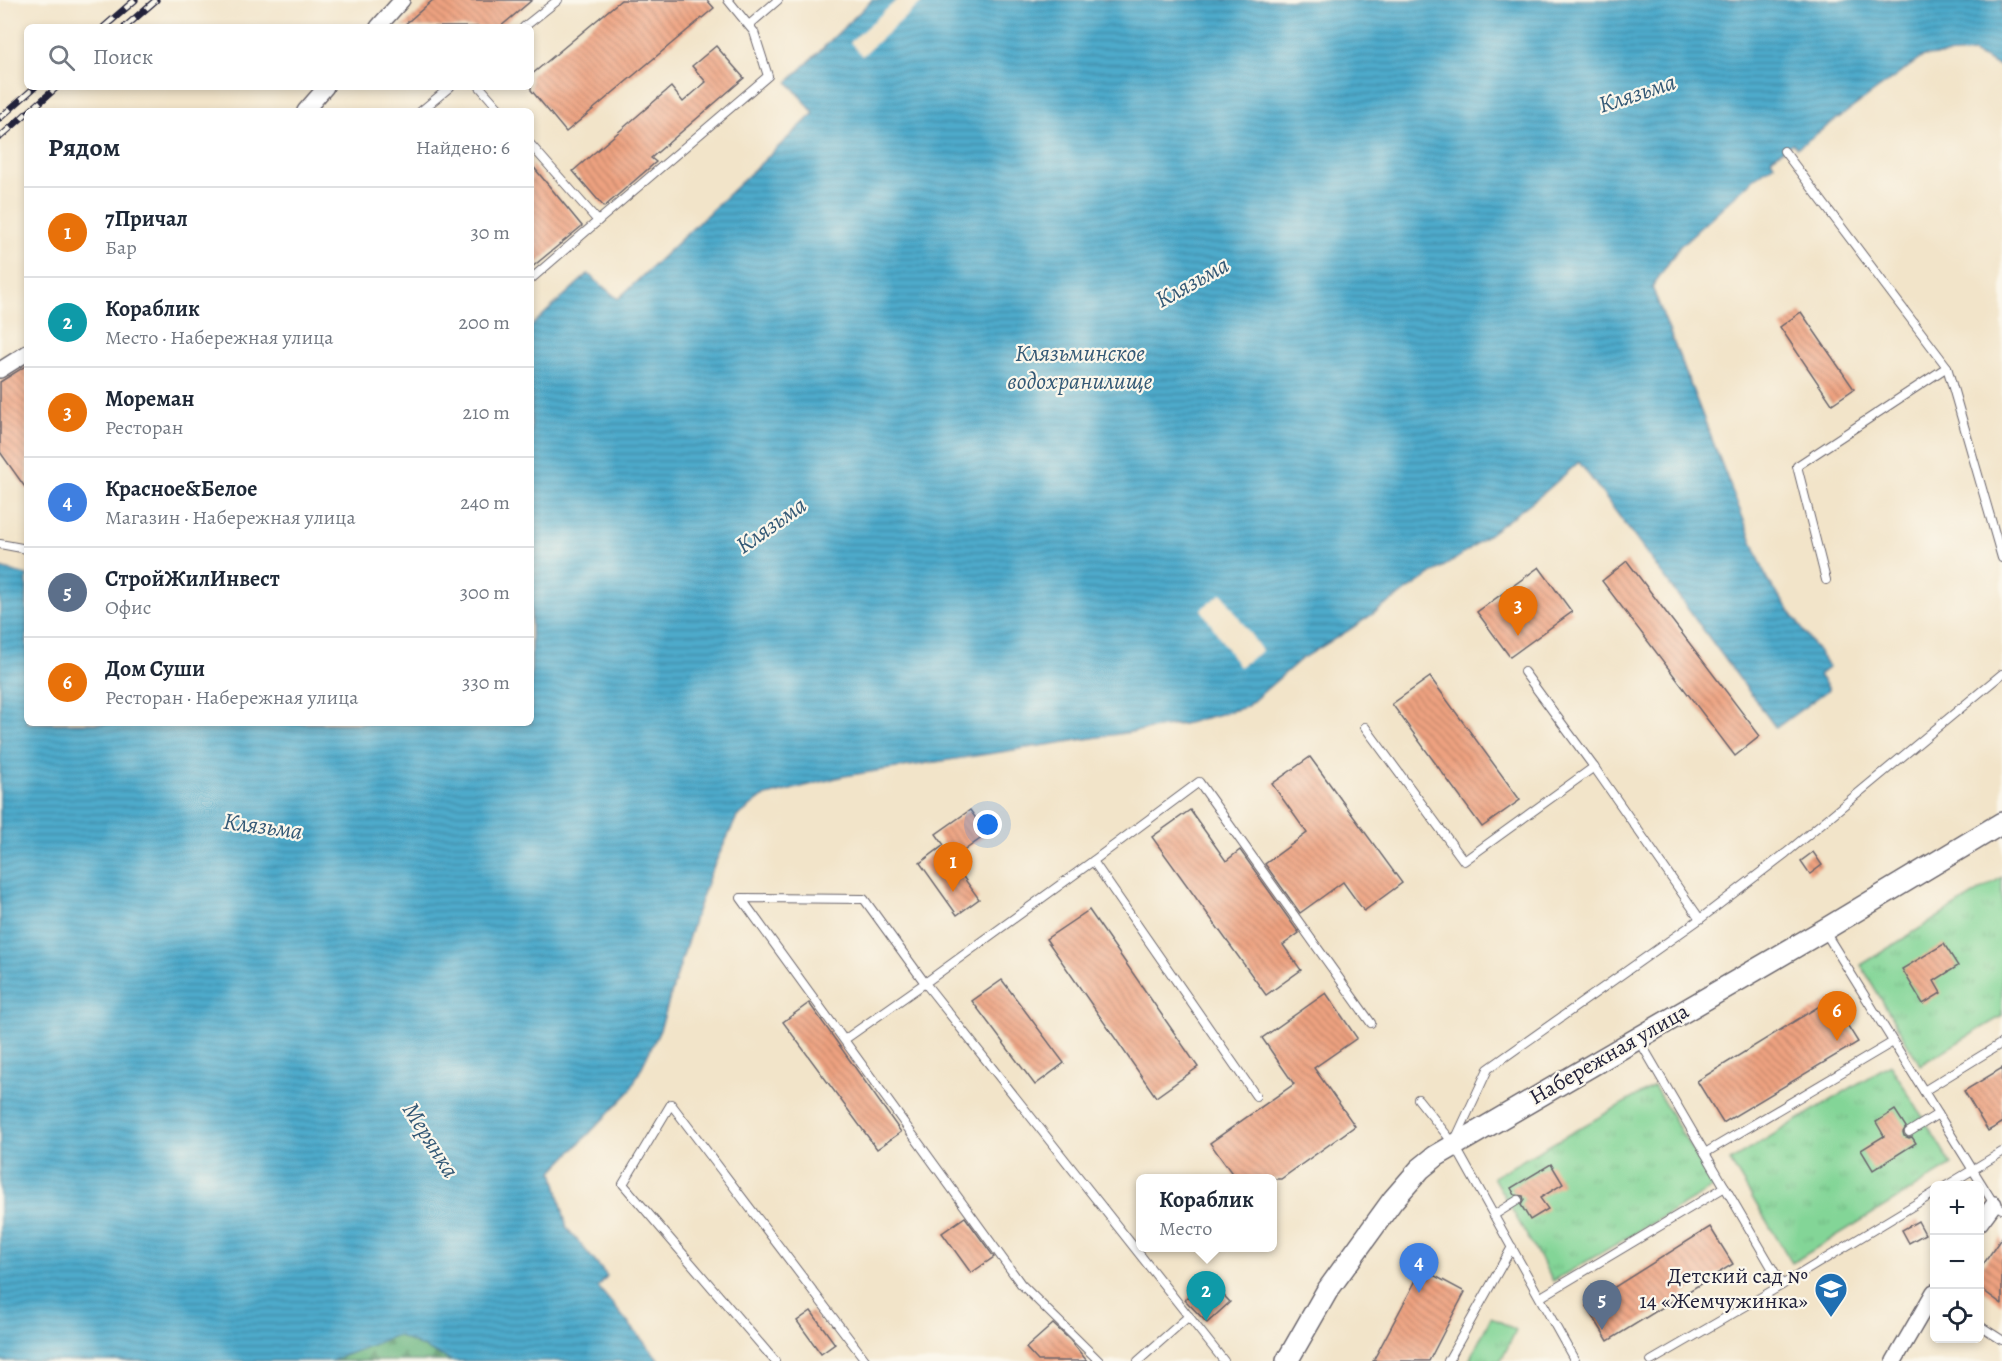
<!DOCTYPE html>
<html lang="ru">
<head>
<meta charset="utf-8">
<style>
	:root { --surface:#fff; --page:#f2f2f3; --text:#1f2937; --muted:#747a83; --line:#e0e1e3; --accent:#ea580c }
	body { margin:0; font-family:Alegreya,serif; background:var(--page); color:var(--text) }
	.controls { position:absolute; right:18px; bottom:18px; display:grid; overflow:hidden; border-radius:9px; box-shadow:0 3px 9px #0003 }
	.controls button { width:54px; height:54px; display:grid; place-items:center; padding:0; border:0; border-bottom:2px solid var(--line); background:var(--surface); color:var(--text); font:30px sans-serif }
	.you { position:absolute; left:988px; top:825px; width:21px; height:21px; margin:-15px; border:4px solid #fff; border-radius:50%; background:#1a73e8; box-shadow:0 0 0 9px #1a73e833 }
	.badge { display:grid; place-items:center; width:39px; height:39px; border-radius:50%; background:var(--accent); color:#fff; font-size:20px; font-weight:700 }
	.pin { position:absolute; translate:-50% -50px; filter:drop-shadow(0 2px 3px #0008) }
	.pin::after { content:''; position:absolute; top:32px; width:21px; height:18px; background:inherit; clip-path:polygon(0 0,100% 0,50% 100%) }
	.popup { position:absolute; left:1136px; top:1174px; width:141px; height:78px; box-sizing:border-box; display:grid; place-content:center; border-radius:9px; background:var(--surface); filter:drop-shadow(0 2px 4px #0005); font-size:20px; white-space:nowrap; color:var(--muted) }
	.popup b { font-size:22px; color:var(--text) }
	.popup::after { content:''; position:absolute; left:50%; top:100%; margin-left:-12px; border:12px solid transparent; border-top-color:var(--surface) }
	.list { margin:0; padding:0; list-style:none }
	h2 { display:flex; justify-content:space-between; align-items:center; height:78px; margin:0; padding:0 24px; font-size:26px }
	h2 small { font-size:20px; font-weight:400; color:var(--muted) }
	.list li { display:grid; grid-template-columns:39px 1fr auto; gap:18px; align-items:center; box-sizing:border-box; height:90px; padding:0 24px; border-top:2px solid var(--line) }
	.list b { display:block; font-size:22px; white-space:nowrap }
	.list p { margin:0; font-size:20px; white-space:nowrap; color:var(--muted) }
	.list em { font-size:20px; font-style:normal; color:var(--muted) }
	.icon { flex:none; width:33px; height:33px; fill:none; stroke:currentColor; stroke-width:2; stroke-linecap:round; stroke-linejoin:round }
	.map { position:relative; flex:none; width:2002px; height:1361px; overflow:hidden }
	.search { position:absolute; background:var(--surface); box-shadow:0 3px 9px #0003; left:24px; top:24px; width:510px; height:66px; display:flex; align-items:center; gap:15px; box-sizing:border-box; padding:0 21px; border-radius:9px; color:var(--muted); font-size:22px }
	.panel { position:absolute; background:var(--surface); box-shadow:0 3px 9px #0003; left:24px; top:108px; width:510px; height:618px; border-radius:9px }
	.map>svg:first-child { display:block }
	.forest { fill:url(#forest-firs); stroke:#466c5e; stroke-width:1.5 }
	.park { fill:url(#park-tufts); stroke:#527c69; stroke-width:1.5 }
	.water { fill:url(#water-rules); stroke:#386683; stroke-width:1.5 }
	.pier { fill:#f2e4c9 }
	.building { fill:url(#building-back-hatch) }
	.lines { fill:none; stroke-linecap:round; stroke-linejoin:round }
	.lane-casing { stroke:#6b666d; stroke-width:10 }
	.street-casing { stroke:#6b666d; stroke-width:18 }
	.secondary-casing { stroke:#6b666d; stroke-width:24 }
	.lane { stroke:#fff; stroke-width:8 }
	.street { stroke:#fff; stroke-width:15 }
	.secondary { stroke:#fff; stroke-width:21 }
	.rail-casing { stroke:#22223b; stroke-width:7 }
	.rail { stroke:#fbf7ec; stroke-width:4.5; stroke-dasharray:14; stroke-linecap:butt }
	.labels { text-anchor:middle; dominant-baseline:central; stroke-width:4.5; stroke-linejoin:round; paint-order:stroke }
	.street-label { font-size:22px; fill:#22223b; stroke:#fbf7ec }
	.poi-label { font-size:22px; fill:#22223b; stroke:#fbf7ec; text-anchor:end }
	.water-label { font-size:24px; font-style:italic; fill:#335875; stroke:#fbf7ec }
</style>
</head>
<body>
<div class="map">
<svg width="2002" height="1361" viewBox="0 0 2002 1361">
	<defs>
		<pattern id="forest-firs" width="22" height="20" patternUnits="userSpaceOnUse" patternTransform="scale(1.5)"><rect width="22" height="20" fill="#6ab680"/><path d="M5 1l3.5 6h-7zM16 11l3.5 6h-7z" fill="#57946a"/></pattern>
		<pattern id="park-tufts" width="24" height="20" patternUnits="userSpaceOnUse" patternTransform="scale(1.5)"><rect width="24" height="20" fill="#83d597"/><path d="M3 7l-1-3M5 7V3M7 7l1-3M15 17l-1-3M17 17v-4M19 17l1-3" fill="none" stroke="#71b783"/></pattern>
		<pattern id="water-rules" width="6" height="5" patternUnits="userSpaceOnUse" patternTransform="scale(1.5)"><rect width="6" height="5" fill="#4daacb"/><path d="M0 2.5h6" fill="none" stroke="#408aa6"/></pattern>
		<pattern id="building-back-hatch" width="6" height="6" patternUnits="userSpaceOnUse" patternTransform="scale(1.5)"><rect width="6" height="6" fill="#eea280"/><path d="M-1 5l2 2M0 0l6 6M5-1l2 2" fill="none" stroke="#c0846a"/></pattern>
	</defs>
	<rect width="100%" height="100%" fill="#fbf7ec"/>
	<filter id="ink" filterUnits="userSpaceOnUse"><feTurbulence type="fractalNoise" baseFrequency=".0167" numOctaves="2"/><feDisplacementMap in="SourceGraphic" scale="12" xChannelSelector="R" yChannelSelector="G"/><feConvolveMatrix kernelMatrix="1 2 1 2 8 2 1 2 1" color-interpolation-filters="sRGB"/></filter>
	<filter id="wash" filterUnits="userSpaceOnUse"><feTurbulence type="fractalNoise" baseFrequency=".008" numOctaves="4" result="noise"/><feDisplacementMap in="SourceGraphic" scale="24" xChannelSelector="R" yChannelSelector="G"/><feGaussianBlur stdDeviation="1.35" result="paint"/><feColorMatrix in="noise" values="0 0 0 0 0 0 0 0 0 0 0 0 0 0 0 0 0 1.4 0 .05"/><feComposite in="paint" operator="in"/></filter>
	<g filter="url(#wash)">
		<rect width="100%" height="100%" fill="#f2e4c9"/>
		<polygon class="forest" points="397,1334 452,1361 331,1361"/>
		<g class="park">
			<polygon points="2002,877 2002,1016 1920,1065 1861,965"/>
			<polygon points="1890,1064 1952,1165 1792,1263 1730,1161"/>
			<polygon points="1654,1086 1714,1187 1553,1281 1493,1177"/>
			<polygon points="1491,1317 1516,1330 1501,1361 1469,1361"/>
		</g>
		<polygon class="water" points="872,0 2002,0 2002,67 1973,53 1924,56 1797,148 1793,143 1771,158 1774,164 1752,180 1680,246 1652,287 1767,579 1829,667 1819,675 1829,689 1776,728 1579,462 1545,492 1456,559 1433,573 1349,630 1300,660 1246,707 1183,724 844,776 763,797 737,817 710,874 694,920 660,1030 630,1091 553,1171 567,1228 607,1276 598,1287 660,1361 452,1361 397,1335 331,1361 0,1361 0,568 27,575 27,723 531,723 531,326 588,274 618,299 814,113 788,82"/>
		<g class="pier">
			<polygon points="897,0 924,0 862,56 850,42"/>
			<polygon points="1222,593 1262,651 1239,667 1201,609"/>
		</g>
		<g id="blocks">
			<g class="building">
				<polygon points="433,0 532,0 500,27 402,27"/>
				<polygon points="621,0 707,0 714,8 566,132 531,90 531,75"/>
				<polygon points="716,46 744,78 651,158 656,162 604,207 573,171 671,87 683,102 706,82 692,66"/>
				<polygon points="531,164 582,226 531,268"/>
				<polygon points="1801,312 1854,389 1832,404 1780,327"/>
				<polygon points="27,365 27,490 0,452 0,382"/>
				<polygon points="1627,561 1760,736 1735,756 1602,581"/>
				<polygon points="1539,567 1572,612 1510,657 1477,612"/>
				<polygon points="1430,677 1520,800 1482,827 1392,704"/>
				<polygon points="1310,757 1402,883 1364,911 1343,882 1300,913 1265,864 1307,833 1272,784"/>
				<polygon points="970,810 987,834 951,860 979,899 957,915 920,863 944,845 936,834"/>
				<polygon points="1190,810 1226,861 1240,850 1299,933 1283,945 1301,970 1266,995 1152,837"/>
				<polygon points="1813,852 1822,865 1810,874 1801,861"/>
				<polygon points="1089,910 1198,1067 1156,1097 1046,939"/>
				<polygon points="1944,944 1958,966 1934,981 1941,993 1923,1004 1902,969"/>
				<polygon points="1002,980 1064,1063 1035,1085 972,1001"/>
				<polygon points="1326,993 1357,1038 1314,1068 1355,1126 1281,1179 1236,1179 1210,1143 1294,1084 1262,1038"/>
				<polygon points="1831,999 1858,1042 1723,1123 1697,1081"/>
				<polygon points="809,1003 901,1132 877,1149 783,1022"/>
				<polygon points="2002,1068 2002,1123 1988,1131 1964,1091"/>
				<polygon points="1895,1110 1906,1127 1903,1132 1904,1136 1909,1138 1912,1137 1916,1143 1873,1170 1861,1150 1884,1136 1876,1122"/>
				<polygon points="1551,1164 1563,1184 1540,1198 1548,1209 1530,1220 1521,1205 1524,1200 1523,1196 1515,1195 1511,1188"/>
				<polygon points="965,1217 994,1257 971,1273 942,1233"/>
				<polygon points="1918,1221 1925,1234 1909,1243 1902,1230"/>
				<polygon points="1710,1227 1733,1264 1608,1341 1586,1305"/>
				<polygon points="2002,1237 2002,1304 1980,1288 1980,1269"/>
				<polygon points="1422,1269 1465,1292 1447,1326 1429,1361 1373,1361"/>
				<polygon points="1208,1279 1230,1302 1207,1323 1185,1300"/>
				<polygon points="811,1311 835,1344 821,1354 797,1321"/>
				<polygon points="1053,1324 1070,1340 1087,1361 1038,1361 1026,1348"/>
			</g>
		</g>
	</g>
	<g filter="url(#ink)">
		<use href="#blocks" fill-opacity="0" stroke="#6b666d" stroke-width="1.5"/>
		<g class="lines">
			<defs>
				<g id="lane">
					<polyline points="749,25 778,0"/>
					<polyline points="524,27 558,0"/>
					<polyline points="480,87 501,111"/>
					<polyline points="421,111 450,87"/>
					<polyline points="531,145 598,221 768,76 754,32 728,0"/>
					<polyline points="1784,151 1947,367"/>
					<polyline points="531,279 598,221"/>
					<polyline points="0,544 27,549"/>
					<polyline points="1826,580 1797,466 1947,367 2002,558"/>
					<polyline points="1524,672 1594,767 1700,919"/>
					<polyline points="1365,727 1464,861 1594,767"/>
					<polyline points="1093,861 1199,782 1371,1023"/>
					<polyline points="1825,932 1994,1204 2002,1209"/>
					<polyline points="844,1040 925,983 864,899 741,898 1021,1284 1099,1361"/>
					<polyline points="1639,1040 1782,1285"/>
					<polyline points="1924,1091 2002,1043"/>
					<polyline points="1418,1099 1454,1144 1575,1361"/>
					<polyline points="1909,1132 1938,1114"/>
					<polyline points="1456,1138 1488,1069 1700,919 1786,853 2002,674"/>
					<polyline points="1705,1153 1893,1042"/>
					<polyline points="1946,1186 2002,1152"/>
					<polyline points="1494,1215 1518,1200"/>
					<polyline points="1541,1297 1725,1187"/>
					<polyline points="1980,1326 2002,1340"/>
					<polyline points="775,1361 623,1184 671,1104 866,1361"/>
					<polyline points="1138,1361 1189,1316"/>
					<polyline points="1224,1361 925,983 1093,861 1256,1096"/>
					<polyline points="1448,1361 1512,1247"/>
					<polyline points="1651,1361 1782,1285 1934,1193"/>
				</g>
				<g id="street">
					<polyline points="378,27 402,0"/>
					<polyline points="305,111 326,87"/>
					<polyline points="0,370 27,353"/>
					<polyline points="1980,1223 1994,1204"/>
					<polyline points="1894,1361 1934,1292"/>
				</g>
				<polyline id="secondary" points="1287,1361 1327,1291 1393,1200 1420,1169 1436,1156 1824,930 2002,823"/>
			</defs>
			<use href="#lane" class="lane-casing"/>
			<use href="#street" class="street-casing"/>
			<use href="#secondary" class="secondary-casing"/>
			<use href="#lane" class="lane"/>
			<use href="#street" class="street"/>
			<use href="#secondary" class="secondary"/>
			<defs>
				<g id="rail">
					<polyline points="104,27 135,0"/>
					<polyline points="125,27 156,0"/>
					<polyline points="30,111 57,87"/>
					<polyline points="0,118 35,87"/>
					<polyline points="0,137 27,113"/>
				</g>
			</defs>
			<use href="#rail" class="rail-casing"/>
			<use href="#rail" class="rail"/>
		</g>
	</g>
	<defs>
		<symbol id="school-pin" viewBox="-11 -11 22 30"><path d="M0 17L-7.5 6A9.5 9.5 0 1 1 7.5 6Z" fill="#1f6fb2" stroke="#fbf7ec"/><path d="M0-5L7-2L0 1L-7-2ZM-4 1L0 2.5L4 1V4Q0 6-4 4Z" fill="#fff"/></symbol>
	</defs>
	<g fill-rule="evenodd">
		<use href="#school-pin" x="1812" y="1270" width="38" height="52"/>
	</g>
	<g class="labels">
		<g class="street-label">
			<text transform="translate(1609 1054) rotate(-30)">Набережная улица</text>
		</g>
		<g class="poi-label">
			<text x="1808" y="1276">Детский сад №<tspan x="1808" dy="25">14 «Жемчужинка»</tspan></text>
		</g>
		<g class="water-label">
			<text transform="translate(1637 93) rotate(-18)">Клязьма</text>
			<text transform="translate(1192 282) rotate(-29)">Клязьма</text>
			<text x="1080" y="353">Клязьминское<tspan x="1080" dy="28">водохранилище</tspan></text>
			<text transform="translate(771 525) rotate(-35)">Клязьма</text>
			<text transform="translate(263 826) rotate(8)">Клязьма</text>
			<text transform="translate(431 1140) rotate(58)">Мерянка</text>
		</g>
	</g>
</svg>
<div class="controls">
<button>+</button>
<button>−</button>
<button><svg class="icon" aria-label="locate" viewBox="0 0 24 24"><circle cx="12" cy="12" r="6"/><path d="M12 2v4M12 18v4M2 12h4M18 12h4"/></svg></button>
</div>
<div class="you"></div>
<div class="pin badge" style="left:953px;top:892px;background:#e8710a">1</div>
<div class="pin badge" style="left:1206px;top:1321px;background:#0f9aa8">2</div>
<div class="popup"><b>Кораблик</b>Место</div>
<div class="pin badge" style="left:1518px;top:636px;background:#e8710a">3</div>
<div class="pin badge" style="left:1419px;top:1293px;background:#3f7fe0">4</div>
<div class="pin badge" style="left:1602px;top:1330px;background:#5c6f8a">5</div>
<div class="pin badge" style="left:1837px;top:1041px;background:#e8710a">6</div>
<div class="search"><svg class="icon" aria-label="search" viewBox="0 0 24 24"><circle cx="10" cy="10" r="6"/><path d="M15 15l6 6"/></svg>Поиск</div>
<section class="panel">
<h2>Рядом<small>Найдено: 6</small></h2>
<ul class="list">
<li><span class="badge" style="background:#e8710a">1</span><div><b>7Причал</b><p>Бар</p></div><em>30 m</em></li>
<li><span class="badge" style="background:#0f9aa8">2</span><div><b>Кораблик</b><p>Место · Набережная улица</p></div><em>200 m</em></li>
<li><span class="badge" style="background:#e8710a">3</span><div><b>Мореман</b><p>Ресторан</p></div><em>210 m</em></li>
<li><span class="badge" style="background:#3f7fe0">4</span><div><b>Красное&amp;Белое</b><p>Магазин · Набережная улица</p></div><em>240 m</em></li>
<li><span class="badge" style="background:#5c6f8a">5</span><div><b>СтройЖилИнвест</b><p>Офис</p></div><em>300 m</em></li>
<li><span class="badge" style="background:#e8710a">6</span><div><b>Дом Суши</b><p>Ресторан · Набережная улица</p></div><em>330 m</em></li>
</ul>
</section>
</div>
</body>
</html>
